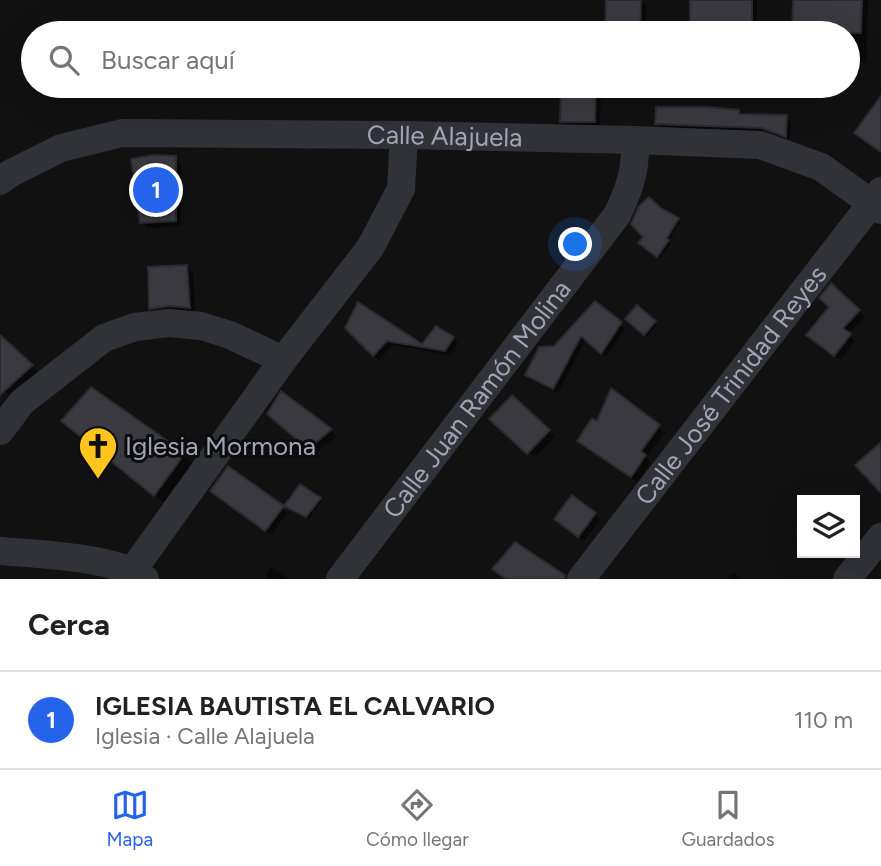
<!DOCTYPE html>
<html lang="es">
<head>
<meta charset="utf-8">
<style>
	:root { --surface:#fff; --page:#f6f6f6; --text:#222; --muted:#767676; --line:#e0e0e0; --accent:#2563eb }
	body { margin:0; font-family:Figtree,sans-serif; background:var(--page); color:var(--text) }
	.controls { position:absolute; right:21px; bottom:21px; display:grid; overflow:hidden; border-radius:0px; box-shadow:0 7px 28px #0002 }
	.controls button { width:63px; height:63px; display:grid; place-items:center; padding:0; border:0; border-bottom:2px solid var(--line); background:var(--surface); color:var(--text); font:35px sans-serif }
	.you { position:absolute; left:576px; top:245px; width:24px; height:24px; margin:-18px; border:5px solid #fff; border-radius:50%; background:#1a73e8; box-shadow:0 0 0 10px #1a73e833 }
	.badge { display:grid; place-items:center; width:46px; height:46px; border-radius:50%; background:var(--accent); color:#fff; font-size:23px; font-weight:700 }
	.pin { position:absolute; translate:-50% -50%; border:4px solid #fff; box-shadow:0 2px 7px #0006 }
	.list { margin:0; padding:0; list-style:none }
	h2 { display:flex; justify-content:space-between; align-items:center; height:91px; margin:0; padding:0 28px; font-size:30px }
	h2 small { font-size:23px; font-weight:400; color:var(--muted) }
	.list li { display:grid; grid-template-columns:46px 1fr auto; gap:21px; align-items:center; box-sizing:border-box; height:98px; padding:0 28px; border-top:2px solid var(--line) }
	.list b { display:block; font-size:26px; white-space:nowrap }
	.list p { margin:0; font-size:23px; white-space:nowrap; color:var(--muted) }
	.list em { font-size:23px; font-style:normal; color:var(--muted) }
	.icon { flex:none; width:38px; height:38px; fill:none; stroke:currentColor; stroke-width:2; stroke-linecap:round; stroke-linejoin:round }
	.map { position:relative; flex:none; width:881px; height:579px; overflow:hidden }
	.search { position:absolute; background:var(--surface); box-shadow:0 7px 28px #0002; left:21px; right:21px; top:21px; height:77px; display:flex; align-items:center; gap:18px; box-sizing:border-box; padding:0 24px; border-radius:38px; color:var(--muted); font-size:26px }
	.sheet { height:189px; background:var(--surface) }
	nav { display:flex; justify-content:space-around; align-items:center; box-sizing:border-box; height:98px; border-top:2px solid var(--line); background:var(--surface); font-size:19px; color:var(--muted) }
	nav a { display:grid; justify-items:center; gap:4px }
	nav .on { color:var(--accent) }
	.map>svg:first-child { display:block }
	.shadow { fill:#0007 }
	.building { fill:#3a393f; stroke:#2b2a2f; stroke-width:2 }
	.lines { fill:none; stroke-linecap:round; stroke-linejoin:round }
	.street { stroke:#313238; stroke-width:28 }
	.labels { text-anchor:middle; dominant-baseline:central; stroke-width:6; stroke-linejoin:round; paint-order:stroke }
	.street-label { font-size:26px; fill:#a0a5b5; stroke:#0c0c0d }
	.poi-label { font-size:26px; fill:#a0a5b5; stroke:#0c0c0d; text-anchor:start }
</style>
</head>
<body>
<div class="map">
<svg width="881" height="579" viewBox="0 0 881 579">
	<rect width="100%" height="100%" fill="#111112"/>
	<path class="shadow" d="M 608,0 L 640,0 L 646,5 L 645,33 L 607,33 Z
		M 692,0 L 757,0 L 757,33 L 692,33 Z
		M 795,0 L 868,0 L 866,62 L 848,61 L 848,33 L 794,33 Z
		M 563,86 L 601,86 L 600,128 L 568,127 L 562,121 Z
		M 739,112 L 743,116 L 786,117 L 790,121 L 790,139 L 766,132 L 661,127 L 657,123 Z
		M 175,157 L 181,163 L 181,226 L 148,228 L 142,222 Z
		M 660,210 L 680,222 L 668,242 L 670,244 L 660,258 L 643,246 Z
		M 187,267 L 193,273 L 195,313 L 157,314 L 151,308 Z
		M 831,285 L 865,317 L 848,334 L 855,341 L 840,360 L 814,341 L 831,307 Z
		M 595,303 L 625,329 L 606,357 L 586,339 L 558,393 L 532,380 L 527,375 Z
		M 637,308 L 657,325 L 647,336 L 627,319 Z
		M 347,328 L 422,347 L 453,338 L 458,343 L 450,355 L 393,345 L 379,360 Z
		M 7,344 L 38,372 L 10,397 L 0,387 L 0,351 Z
		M 91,390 L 184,455 L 193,463 L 164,503 L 72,429 Z
		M 612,390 L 665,433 L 646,457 L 651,462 L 637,482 L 579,440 L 598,424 Z
		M 281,394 L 331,430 L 336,436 L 315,454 L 275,420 Z
		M 513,398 L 555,437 L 534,458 L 492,419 Z
		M 300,487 L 322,501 L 309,519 L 285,507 Z
		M 217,496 L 282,508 L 287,513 L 271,535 Z
		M 595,514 L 600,520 L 584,541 L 562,525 Z
		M 270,567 L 289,579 L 266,579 Z
		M 734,572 L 741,579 L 728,579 Z"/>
	<path class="building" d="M 606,0 L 641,0 L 640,33 L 605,33 Z
		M 690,0 L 752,0 L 752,33 L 690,33 Z
		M 793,0 L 862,0 L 861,33 L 792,33 Z
		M 561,86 L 596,86 L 595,122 L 560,122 Z
		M 881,96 L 881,152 L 854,133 Z
		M 656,107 L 708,107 L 739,110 L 739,114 L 787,115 L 786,137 L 761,128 L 655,124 Z
		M 153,155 L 176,156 L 176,221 L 140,223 L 131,159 Z
		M 649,197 L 661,208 L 679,218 L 667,238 L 669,240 L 657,257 L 638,243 L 643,237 L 631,224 L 639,206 Z
		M 187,265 L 190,308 L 170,306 L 149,309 L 148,267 Z
		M 831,283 L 860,310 L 843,328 L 851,334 L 834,356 L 806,335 L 829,307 L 819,298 Z
		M 595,301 L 622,322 L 601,354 L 581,336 L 553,389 L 525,375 L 539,347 L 554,346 Z
		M 358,302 L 422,344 L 436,326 L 454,337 L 445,351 L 387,341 L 373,356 L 345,328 Z
		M 637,305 L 656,321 L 644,335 L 625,319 Z
		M 0,335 L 33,365 L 0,395 Z
		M 91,387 L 185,453 L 154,496 L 61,421 Z
		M 611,388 L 660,425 L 641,451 L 646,455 L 631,477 L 577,441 L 592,418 L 597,421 Z
		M 281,391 L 332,429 L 308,449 L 267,414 Z
		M 512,395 L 550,430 L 527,454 L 489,419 Z
		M 881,442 L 881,493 L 855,465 Z
		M 228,466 L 284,506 L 265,531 L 210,491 Z
		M 300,484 L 321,498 L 306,517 L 284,506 Z
		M 572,495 L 596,513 L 578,537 L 554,519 Z
		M 515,542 L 565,575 L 565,579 L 506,579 L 492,569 Z"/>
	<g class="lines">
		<g class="street">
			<path id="s1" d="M 0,181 L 11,173 L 61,148 L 122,133 L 404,135 L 635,140 L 760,145 L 821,167 L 881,210"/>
			<path d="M 0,431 L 22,402 L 104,338 L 135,327 L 169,323 L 201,326 L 230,335 L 283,360"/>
			<path d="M 0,551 C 39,554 115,557 145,579"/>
			<path d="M 133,570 L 283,360 L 370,248 L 401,189 L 404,135"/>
			<path id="s2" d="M 340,579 L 617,215 C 630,188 636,170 635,140"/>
			<path id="s3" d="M 581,579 L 881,191"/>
			<path d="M 847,579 L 881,537"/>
		</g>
	</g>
	<defs>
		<g id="church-pin" transform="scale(2.0125)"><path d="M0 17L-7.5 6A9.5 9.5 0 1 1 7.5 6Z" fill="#ffc51c" stroke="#0c0c0d"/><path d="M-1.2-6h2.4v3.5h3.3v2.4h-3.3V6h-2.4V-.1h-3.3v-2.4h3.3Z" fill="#111"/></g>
	</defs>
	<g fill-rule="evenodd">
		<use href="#church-pin" x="98" y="446"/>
	</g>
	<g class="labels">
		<g class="street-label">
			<text stroke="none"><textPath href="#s1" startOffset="455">Calle Alajuela</textPath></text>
			<text stroke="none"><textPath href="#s3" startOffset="245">Calle José Trinidad Reyes</textPath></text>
			<text stroke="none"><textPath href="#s2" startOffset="226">Calle Juan Ramón Molina</textPath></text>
		</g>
		<g class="poi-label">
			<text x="125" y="446">Iglesia Mormona</text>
		</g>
	</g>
</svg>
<div class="controls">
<button><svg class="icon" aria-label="layers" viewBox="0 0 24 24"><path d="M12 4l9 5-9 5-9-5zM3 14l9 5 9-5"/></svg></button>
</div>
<div class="you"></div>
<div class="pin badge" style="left:156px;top:190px">1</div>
<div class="search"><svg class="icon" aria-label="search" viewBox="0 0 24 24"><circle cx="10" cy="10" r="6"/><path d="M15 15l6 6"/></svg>Buscar aquí</div>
</div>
<section class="sheet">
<h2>Cerca<small></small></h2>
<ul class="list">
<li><span class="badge">1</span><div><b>IGLESIA BAUTISTA EL CALVARIO</b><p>Iglesia · Calle Alajuela</p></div><em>110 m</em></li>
</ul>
</section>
<nav>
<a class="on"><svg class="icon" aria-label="map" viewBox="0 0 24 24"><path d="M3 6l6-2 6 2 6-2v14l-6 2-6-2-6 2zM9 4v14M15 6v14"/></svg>Mapa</a>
<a><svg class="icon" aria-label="directions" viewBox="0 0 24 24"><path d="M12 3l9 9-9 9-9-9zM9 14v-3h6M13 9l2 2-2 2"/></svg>Cómo llegar</a>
<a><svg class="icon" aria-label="saved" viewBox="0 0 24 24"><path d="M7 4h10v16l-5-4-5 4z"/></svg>Guardados</a>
</nav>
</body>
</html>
